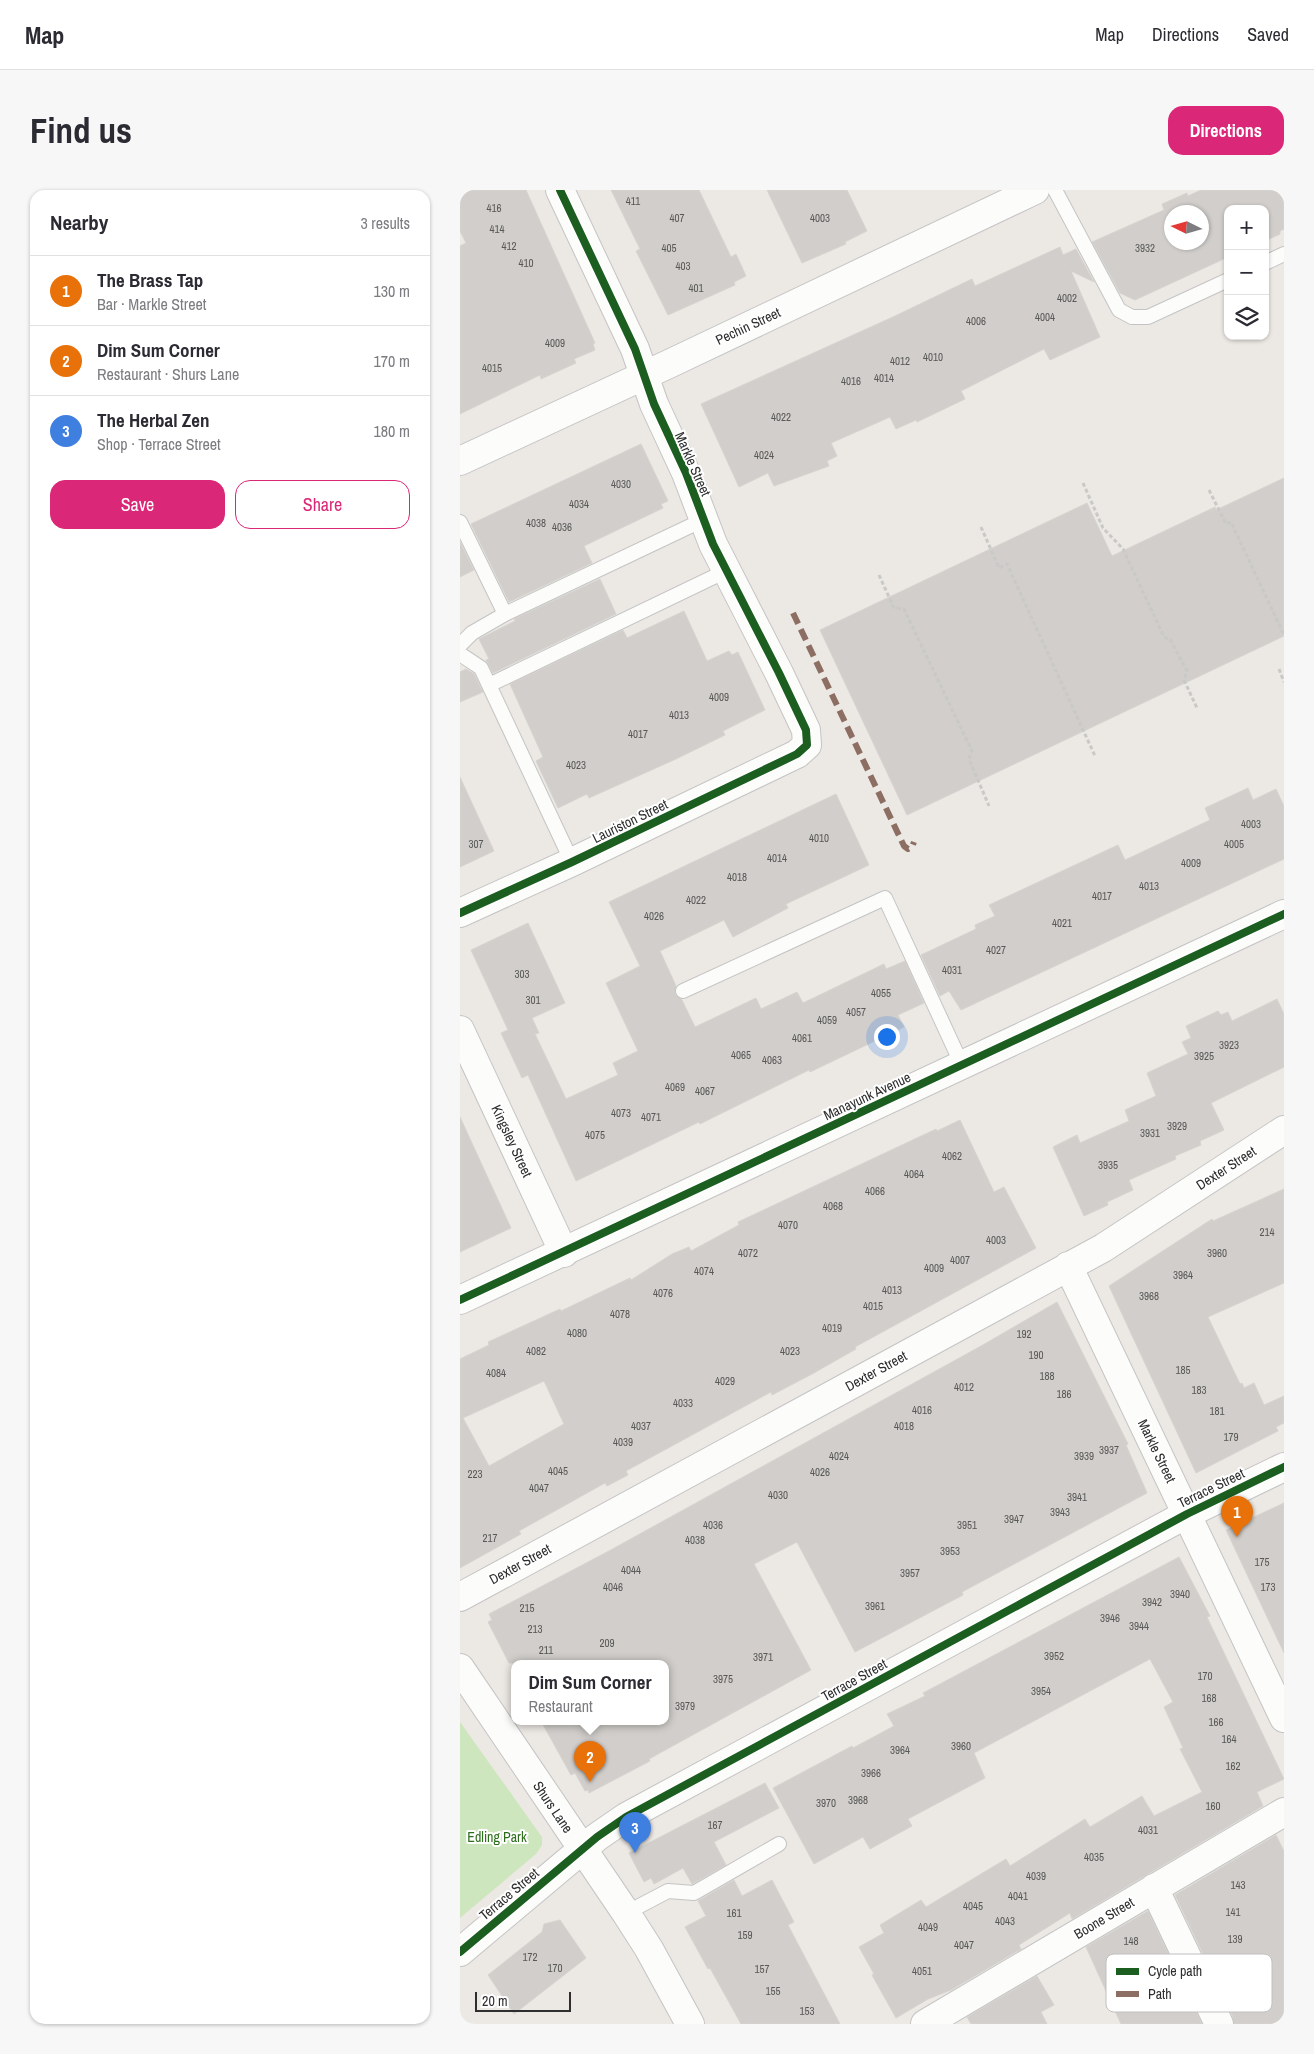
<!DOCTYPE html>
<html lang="en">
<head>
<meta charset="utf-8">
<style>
	:root { --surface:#fff; --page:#f7f7f7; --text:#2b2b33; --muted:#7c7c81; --line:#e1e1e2; --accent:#db2777 }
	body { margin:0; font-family:"Archivo Narrow",sans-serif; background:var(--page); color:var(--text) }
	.controls { position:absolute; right:15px; top:15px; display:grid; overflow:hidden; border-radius:10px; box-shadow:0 1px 4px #0004 }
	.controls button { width:45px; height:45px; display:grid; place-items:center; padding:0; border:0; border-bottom:1px solid var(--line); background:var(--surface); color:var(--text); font:25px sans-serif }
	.compass { position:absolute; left:704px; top:15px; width:45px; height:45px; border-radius:50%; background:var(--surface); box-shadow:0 1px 4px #0004; rotate:275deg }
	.scale { position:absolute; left:15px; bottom:12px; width:96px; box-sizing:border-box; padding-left:5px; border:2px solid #2e2e2e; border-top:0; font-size:14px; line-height:18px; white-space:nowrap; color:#2e2e2e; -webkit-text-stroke:4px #fff; paint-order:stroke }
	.you { position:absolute; left:426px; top:846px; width:18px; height:18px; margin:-12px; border:4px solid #fff; border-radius:50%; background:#1a73e8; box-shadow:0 0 0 8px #1a73e833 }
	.badge { display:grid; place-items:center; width:32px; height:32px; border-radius:50%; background:var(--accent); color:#fff; font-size:16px; font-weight:700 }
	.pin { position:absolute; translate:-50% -41px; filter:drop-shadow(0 1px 2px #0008) }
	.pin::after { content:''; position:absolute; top:26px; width:18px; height:15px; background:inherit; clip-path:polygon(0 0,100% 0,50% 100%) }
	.popup { position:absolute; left:51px; top:1470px; width:158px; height:65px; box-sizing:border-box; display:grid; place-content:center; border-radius:10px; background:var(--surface); filter:drop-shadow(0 1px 4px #0005); font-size:16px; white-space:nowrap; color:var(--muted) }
	.popup b { font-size:19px; color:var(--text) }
	.popup::after { content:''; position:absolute; left:50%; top:100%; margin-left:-10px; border:10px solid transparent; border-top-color:var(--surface) }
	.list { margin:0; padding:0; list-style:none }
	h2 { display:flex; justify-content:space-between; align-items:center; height:65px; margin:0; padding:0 20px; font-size:21px }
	h2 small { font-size:16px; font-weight:400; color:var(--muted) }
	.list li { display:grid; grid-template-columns:32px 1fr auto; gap:15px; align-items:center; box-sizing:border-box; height:70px; padding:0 20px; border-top:1px solid var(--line) }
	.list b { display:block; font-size:19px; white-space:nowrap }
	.list p { margin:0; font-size:16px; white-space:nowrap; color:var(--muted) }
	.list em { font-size:16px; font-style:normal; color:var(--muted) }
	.actions { display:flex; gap:10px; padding:15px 20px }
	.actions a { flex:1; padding:11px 0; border:1px solid var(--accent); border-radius:15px; text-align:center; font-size:18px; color:var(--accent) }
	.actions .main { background:var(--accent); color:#fff }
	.icon { flex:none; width:28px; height:28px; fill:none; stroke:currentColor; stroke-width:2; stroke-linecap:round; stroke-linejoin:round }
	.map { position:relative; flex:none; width:824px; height:1834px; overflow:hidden; border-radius:15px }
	header { display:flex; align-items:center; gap:30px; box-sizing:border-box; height:70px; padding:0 25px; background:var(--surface); border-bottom:1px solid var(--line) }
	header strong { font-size:24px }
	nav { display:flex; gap:28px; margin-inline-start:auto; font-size:18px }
	.intro { display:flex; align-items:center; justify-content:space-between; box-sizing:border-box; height:120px; padding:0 30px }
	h1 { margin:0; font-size:35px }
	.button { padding:12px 22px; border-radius:15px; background:var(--accent); color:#fff; font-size:18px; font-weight:700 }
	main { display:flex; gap:30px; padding:0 30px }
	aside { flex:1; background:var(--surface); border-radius:15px; box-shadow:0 1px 4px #0004 }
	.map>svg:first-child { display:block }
	.green { fill:#cee6be }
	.building { fill:#d1cecb; stroke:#d7d4d0; fill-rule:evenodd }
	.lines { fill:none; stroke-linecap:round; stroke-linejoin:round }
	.lane-casing { stroke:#c5c4c5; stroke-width:16 }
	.street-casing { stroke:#c5c4c5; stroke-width:30 }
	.secondary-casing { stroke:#c5c4c5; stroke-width:30 }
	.path { stroke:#c9c9c8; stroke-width:3; stroke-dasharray:4 2.5; stroke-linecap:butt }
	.lane { stroke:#fcfcfb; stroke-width:14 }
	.street { stroke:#fcfcfb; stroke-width:28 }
	.secondary { stroke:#fcfcfb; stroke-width:28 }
	.quiet { stroke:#8d6e63; stroke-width:6; stroke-dasharray:12 6; stroke-linecap:butt }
	.cycleway-casing { stroke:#fff; stroke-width:11 }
	.cycleway { stroke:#1b5e20; stroke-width:8 }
	.labels { text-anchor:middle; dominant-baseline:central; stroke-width:4; stroke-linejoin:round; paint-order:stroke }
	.number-label { font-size:11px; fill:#585857 }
	.street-label { font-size:14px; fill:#2e2e2e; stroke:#fff }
	.park-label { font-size:14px; fill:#2c6e1b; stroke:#fff }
	.key { fill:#fff; stroke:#c0c0c0; stroke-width:1 }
	.key-label { font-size:14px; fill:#2e2e2e }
</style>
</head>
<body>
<header>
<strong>Map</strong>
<nav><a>Map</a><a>Directions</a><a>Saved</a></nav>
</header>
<div class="intro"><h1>Find us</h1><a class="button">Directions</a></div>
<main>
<aside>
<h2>Nearby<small>3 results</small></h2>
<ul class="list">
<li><span class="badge" style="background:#e8710a">1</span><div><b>The Brass Tap</b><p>Bar · Markle Street</p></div><em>130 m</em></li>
<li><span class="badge" style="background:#e8710a">2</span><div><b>Dim Sum Corner</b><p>Restaurant · Shurs Lane</p></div><em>170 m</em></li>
<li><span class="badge" style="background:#3f7fe0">3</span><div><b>The Herbal Zen</b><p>Shop · Terrace Street</p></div><em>180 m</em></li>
</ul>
<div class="actions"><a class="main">Save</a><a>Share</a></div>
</aside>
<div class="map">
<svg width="824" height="1834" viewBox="0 0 824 1834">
	<rect width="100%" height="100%" fill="#ece8e4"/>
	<path class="green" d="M 0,1532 L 82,1647 L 82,1655 L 76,1664 L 0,1728 Z"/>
	<path class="building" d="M 0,0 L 66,0 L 135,153 L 133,154 L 135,160 L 114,169 L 116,173 L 81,189 L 80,185 L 0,224 L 0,56 L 6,53 L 0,41 Z
		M 151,0 L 239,0 L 271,67 L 276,64 L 286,86 L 274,92 L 275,95 L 208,125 L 176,61 L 180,59 Z
		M 307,0 L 387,0 L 407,41 L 385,52 L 386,54 L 342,73 Z
		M 741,0 L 824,0 L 824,39 L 820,41 L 820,44 L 805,51 L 805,19 L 768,19 L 768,67 L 675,110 L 660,103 L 632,52 L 704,20 L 702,14 L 727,3 L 728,6 ZM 712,22 L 742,22 L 742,52 L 712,52 Z
		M 600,57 L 603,65 L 616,59 L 634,92 L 611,81 L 640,147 L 590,170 L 584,159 L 501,201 L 505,209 L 457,232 L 456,230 L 436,239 L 430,227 L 371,253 L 377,266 L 367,271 L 369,276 L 314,296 L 308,283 L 279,297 L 241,214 L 435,126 L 512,89 L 515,96 Z
		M 181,254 L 208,311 L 201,314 L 203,318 L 124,356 L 132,373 L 49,412 L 11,334 Z
		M 824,288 L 824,446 L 447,625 L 360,440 L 627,313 L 652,366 L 755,317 L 756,320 Z
		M 0,352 L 14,380 L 0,387 Z
		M 140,389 L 156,424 L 33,483 L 26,470 L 29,469 L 19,449 L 55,431 L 54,429 Z
		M 224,421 L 247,471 L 269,461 L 272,465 L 278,462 L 305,520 L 263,541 L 265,545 L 216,569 L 129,608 L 127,604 L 98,618 L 76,571 L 83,567 L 50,494 L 163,440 L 167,448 Z
		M 6,479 L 14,484 L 23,502 L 0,512 L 0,482 Z
		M 0,587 L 34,661 L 0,677 Z
		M 788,598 L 793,610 L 816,599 L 824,616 L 824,669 L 501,820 L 489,801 L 480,806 L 461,765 L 516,739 L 515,735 L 535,726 L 529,715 L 658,655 L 665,670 L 750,630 L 745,618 Z
		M 376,604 L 409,675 L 326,714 L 328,718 L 273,747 L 264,730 L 200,761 L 216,796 L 215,804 L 222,810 L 235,837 L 296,808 L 301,819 L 337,802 L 343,813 L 424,774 L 426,779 L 445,771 L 464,813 L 438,825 L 444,837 L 350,882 L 349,880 L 240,934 L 239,932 L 116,991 L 68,885 L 62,888 L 41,843 L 48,840 L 11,760 L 68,733 L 105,813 L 72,828 L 79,843 L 75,844 L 106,909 L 158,885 L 153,873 L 178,861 L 146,793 L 180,776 L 149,712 Z
		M 817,809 L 824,824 L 824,877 L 751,913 L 764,940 L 740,951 L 741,955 L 715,966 L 716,969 L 669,990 L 673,1000 L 647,1012 L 648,1015 L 624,1026 L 593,957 L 617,945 L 620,953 L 669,931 L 665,920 L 696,906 L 687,883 L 728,864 L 722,852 L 731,848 L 726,836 L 758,821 L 761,825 L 768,822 L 772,831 Z
		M 0,927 L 51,1038 L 0,1062 Z
		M 500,930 L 534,1002 L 544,997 L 576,1058 L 395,1157 L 396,1159 L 352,1184 L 312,1205 L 311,1202 L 166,1281 L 168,1285 L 147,1296 L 145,1293 L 59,1341 L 61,1344 L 0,1378 L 0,1169 L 29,1155 L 28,1152 L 100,1119 L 101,1121 L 170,1088 L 171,1090 L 212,1064 L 229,1057 L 231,1061 L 279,1035 L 278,1032 L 476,939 L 477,941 ZM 84,1191 L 104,1234 L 29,1276 L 3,1228 Z
		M 824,999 L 824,1093 L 748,1127 L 780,1194 L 782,1193 L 784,1198 L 794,1193 L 804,1215 L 824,1206 L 824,1233 L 816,1237 L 818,1241 L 736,1283 L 649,1096 L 752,1029 L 753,1031 Z
		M 597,1112 L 668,1254 L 666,1255 L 687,1303 L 502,1402 L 503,1405 L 395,1462 L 337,1352 L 294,1374 L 351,1480 L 189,1569 L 190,1571 L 129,1603 L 128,1600 L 125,1601 L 115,1583 L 111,1585 L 81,1531 L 205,1531 L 205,1473 L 49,1473 L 28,1432 L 32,1430 L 29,1424 L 147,1362 L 521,1156 Z
		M 824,1313 L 824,1463 L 766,1340 Z
		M 719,1367 L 750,1426 L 747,1427 L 824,1589 L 797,1602 L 803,1616 L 612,1729 L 610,1723 L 559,1755 L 561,1759 L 491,1800 L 468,1809 L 436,1828 L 412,1785 L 414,1784 L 399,1757 L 424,1743 L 420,1735 L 461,1710 L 466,1717 L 546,1669 L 550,1676 L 625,1629 L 630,1637 L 682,1606 L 694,1626 L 742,1602 L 720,1559 L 723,1558 L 704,1517 L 713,1512 L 690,1469 L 514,1563 L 525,1588 L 448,1629 L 452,1636 L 410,1659 L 403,1647 L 354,1674 L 313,1598 L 392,1556 L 393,1558 L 434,1536 L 427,1524 L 465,1506 L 463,1503 Z
		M 305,1593 L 319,1618 L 254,1652 L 266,1675 L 232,1694 L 223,1678 L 194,1694 L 191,1688 L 184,1692 L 169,1663 Z
		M 816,1645 L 824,1661 L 824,1834 L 774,1834 L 773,1827 L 715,1705 Z
		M 274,1690 L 282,1706 L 312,1690 L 334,1732 L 328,1735 L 380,1834 L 281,1834 L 250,1778 L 248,1779 L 225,1737 L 246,1726 L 238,1711 Z
		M 688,1721 L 742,1834 L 661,1834 L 626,1757 Z
		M 100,1730 L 126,1768 L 54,1824 L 28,1785 L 82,1742 L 84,1734 Z
		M 577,1786 L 594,1815 L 581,1822 L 587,1834 L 511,1834 L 507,1827 Z"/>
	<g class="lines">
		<g class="lane-casing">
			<path id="lane" d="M 595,0 L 659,120 L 672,127 L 688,127 L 768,90
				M 805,73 L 824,64
				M 0,332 L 45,424 L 243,330
				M 0,455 L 12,443 L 45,424
				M 0,464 L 21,478 L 112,672
				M 29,495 L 266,381
				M 223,801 L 425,708 L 502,875
				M 166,1723 L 208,1701 L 234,1703 L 319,1654"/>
		</g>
		<g class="street-casing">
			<path id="street" d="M 0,271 L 211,173 L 575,0
				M 0,723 L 112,672 L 337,564 L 347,555 L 346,540 L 319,483 L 253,354 L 226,283 L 194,214 L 175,159 L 100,0
				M 0,840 L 104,1063
				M 608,1076 L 824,1528
				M 0,1407 L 643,1058 L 824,940
				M 694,1698 L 759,1834
				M 0,1762 L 137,1647 L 166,1627 L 727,1324 L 824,1277
				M 465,1834 L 824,1622"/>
		</g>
		<g class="secondary-casing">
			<path id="secondary" d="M 0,1110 L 824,724
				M 0,1478 L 166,1723 L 189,1759 L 230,1834"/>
		</g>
		<path class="path" d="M 623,293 L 643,338 L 663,359 L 704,447 L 710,449 L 727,481 L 724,490 L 737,518
			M 749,300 L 766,334 L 771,332 L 824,445
			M 521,337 L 539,378 L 547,374 L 635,566
			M 419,385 L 434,418 L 444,419 L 512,561 L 509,569 L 529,616
			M 819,479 L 824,492"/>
		<use href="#lane" class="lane"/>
		<use href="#street" class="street"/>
		<use href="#secondary" class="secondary"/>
		<path class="quiet" d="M 333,423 L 444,656 L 448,659 L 452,657 L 454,652"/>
		<g class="cycleway-casing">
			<path id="cycleway" d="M 0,723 L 112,672 L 337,564 L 347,555 L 346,540 L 319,483 L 253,354 L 226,283 L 194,214 L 175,159 L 100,0
				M 0,1110 L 824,724
				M 0,1762 L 137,1647 L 166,1627 L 727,1324 L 824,1277"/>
		</g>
		<use href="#cycleway" class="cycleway"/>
	</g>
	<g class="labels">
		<g class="number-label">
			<text x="173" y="11">411</text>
			<text x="34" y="18">416</text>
			<text x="217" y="28">407</text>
			<text x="360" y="28">4003</text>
			<text x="37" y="39">414</text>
			<text x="49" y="56">412</text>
			<text x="209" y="58">405</text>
			<text x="685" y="58">3932</text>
			<text x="66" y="73">410</text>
			<text x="223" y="76">403</text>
			<text x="236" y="98">401</text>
			<text x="607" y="108">4002</text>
			<text x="585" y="127">4004</text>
			<text x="516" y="131">4006</text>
			<text x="95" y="153">4009</text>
			<text x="473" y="167">4010</text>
			<text x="440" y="171">4012</text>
			<text x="32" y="178">4015</text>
			<text x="424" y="188">4014</text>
			<text x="391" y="191">4016</text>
			<text x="321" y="227">4022</text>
			<text x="304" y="265">4024</text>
			<text x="161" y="294">4030</text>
			<text x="119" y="314">4034</text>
			<text x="76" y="333">4038</text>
			<text x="102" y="337">4036</text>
			<text x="259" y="507">4009</text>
			<text x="219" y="525">4013</text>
			<text x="178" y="544">4017</text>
			<text x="116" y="575">4023</text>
			<text x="791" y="634">4003</text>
			<text x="359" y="648">4010</text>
			<text x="16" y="654">307</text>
			<text x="774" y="654">4005</text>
			<text x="317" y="668">4014</text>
			<text x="731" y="673">4009</text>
			<text x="277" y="687">4018</text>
			<text x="689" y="696">4013</text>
			<text x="642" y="706">4017</text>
			<text x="236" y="710">4022</text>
			<text x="194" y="726">4026</text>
			<text x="602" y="733">4021</text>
			<text x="536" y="760">4027</text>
			<text x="492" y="780">4031</text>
			<text x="62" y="784">303</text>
			<text x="421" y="803">4055</text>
			<text x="73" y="810">301</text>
			<text x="396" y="822">4057</text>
			<text x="367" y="830">4059</text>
			<text x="342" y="848">4061</text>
			<text x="769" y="855">3923</text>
			<text x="281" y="865">4065</text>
			<text x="744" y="866">3925</text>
			<text x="312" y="870">4063</text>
			<text x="215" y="897">4069</text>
			<text x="245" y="901">4067</text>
			<text x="161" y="923">4073</text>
			<text x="191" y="927">4071</text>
			<text x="717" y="936">3929</text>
			<text x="690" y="943">3931</text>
			<text x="135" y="945">4075</text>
			<text x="492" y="966">4062</text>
			<text x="648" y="975">3935</text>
			<text x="454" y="984">4064</text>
			<text x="415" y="1001">4066</text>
			<text x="373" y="1016">4068</text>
			<text x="328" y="1035">4070</text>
			<text x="807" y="1042">214</text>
			<text x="536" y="1050">4003</text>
			<text x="288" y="1063">4072</text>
			<text x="757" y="1063">3960</text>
			<text x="500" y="1070">4007</text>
			<text x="474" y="1078">4009</text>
			<text x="244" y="1081">4074</text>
			<text x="723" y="1085">3964</text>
			<text x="432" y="1100">4013</text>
			<text x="203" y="1103">4076</text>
			<text x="689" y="1106">3968</text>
			<text x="413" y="1116">4015</text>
			<text x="160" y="1124">4078</text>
			<text x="372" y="1138">4019</text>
			<text x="117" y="1143">4080</text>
			<text x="564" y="1144">192</text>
			<text x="76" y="1161">4082</text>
			<text x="330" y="1161">4023</text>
			<text x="576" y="1165">190</text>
			<text x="723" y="1180">185</text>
			<text x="36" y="1183">4084</text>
			<text x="587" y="1186">188</text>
			<text x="265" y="1191">4029</text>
			<text x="504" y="1197">4012</text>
			<text x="739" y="1200">183</text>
			<text x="604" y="1204">186</text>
			<text x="223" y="1213">4033</text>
			<text x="462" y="1220">4016</text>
			<text x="757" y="1221">181</text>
			<text x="181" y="1236">4037</text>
			<text x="444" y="1236">4018</text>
			<text x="771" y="1247">179</text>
			<text x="163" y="1252">4039</text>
			<text x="649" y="1260">3937</text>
			<text x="379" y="1266">4024</text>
			<text x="624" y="1266">3939</text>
			<text x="98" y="1281">4045</text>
			<text x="360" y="1282">4026</text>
			<text x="15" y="1284">223</text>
			<text x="79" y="1298">4047</text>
			<text x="318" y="1305">4030</text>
			<text x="617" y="1307">3941</text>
			<text x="600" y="1322">3943</text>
			<text x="554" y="1329">3947</text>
			<text x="253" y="1335">4036</text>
			<text x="507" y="1335">3951</text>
			<text x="30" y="1348">217</text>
			<text x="235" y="1350">4038</text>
			<text x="490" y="1361">3953</text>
			<text x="802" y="1372">175</text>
			<text x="171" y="1380">4044</text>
			<text x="450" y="1383">3957</text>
			<text x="153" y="1397">4046</text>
			<text x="808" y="1397">173</text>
			<text x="720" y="1404">3940</text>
			<text x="692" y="1412">3942</text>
			<text x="415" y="1416">3961</text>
			<text x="67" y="1418">215</text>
			<text x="650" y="1428">3946</text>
			<text x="679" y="1436">3944</text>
			<text x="75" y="1439">213</text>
			<text x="147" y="1453">209</text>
			<text x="86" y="1460">211</text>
			<text x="594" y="1466">3952</text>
			<text x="303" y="1467">3971</text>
			<text x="745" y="1486">170</text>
			<text x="263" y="1489">3975</text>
			<text x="581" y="1501">3954</text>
			<text x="749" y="1508">168</text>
			<text x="225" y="1516">3979</text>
			<text x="756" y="1532">166</text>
			<text x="769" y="1549">164</text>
			<text x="501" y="1556">3960</text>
			<text x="440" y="1560">3964</text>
			<text x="773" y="1576">162</text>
			<text x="411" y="1583">3966</text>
			<text x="398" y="1610">3968</text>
			<text x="366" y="1613">3970</text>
			<text x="753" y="1616">160</text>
			<text x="255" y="1635">167</text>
			<text x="688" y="1640">4031</text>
			<text x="634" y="1667">4035</text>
			<text x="576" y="1686">4039</text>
			<text x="778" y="1695">143</text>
			<text x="558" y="1706">4041</text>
			<text x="513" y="1716">4045</text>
			<text x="773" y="1722">141</text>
			<text x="274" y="1723">161</text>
			<text x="545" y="1731">4043</text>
			<text x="468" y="1737">4049</text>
			<text x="285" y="1745">159</text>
			<text x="775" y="1749">139</text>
			<text x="671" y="1751">148</text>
			<text x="504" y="1755">4047</text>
			<text x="70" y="1767">172</text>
			<text x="95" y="1778">170</text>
			<text x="302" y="1779">157</text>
			<text x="462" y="1781">4051</text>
			<text x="313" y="1801">155</text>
			<text x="347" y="1821">153</text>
		</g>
		<g class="street-label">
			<text transform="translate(288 136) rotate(-25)">Pechin Street</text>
			<text transform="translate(233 274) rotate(66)">Markle Street</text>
			<text transform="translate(170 631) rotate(-26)">Lauriston Street</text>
			<text transform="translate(407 906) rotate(-25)">Manayunk Avenue</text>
			<text transform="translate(52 951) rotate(65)">Kingsley Street</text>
			<text transform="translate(766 978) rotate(-33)">Dexter Street</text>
			<text transform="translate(416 1181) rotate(-29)">Dexter Street</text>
			<text transform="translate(697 1261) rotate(64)">Markle Street</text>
			<text transform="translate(751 1298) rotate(-26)">Terrace Street</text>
			<text transform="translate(60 1374) rotate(-29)">Dexter Street</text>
			<text transform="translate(394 1490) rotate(-29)">Terrace Street</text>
			<text transform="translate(93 1617) rotate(56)">Shurs Lane</text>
			<text transform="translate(49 1704) rotate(-40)">Terrace Street</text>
			<text transform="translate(644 1728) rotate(-31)">Boone Street</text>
		</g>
		<g class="park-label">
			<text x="37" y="1647">Edling Park</text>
		</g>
	</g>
	<rect x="646" y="1764" width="166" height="58" rx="8" class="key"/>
	<rect x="656" y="1778" width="23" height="7" fill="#1b5e20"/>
	<rect x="656" y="1801" width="23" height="6" fill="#8d6e63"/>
	<g class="key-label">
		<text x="688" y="1786">Cycle path</text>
		<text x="688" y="1809">Path</text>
	</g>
</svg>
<div class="controls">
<button>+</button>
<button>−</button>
<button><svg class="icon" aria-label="layers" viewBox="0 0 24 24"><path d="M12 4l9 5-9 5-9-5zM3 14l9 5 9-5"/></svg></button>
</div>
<svg class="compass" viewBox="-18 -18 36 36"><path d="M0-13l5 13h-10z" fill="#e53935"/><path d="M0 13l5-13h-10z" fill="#7c7c81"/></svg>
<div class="scale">20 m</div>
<div class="you"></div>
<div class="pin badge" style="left:777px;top:1347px;background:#e8710a">1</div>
<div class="pin badge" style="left:130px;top:1592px;background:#e8710a">2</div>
<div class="popup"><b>Dim Sum Corner</b>Restaurant</div>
<div class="pin badge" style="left:175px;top:1663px;background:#3f7fe0">3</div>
</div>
</main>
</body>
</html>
